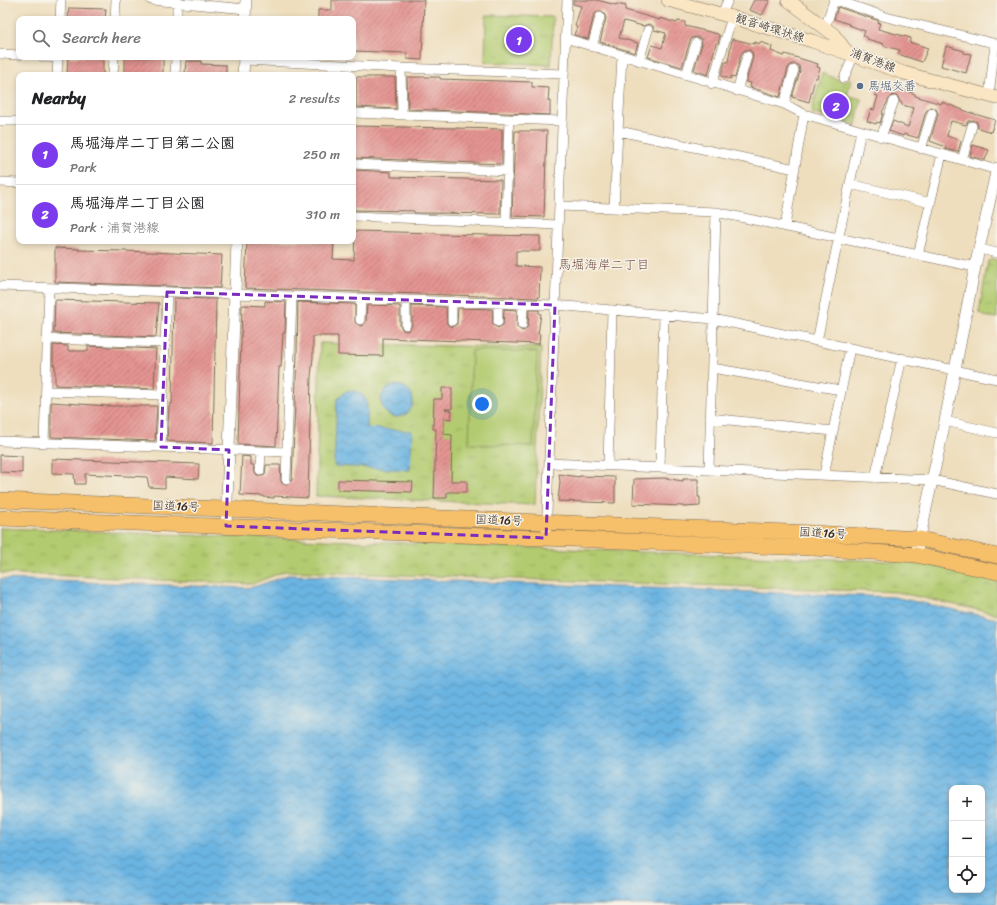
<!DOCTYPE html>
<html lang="en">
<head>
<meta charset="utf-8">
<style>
	:root { --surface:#fff; --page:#f6f6f6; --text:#202124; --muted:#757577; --line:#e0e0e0; --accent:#7c3aed }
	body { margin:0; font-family:Sriracha,"Klee One",sans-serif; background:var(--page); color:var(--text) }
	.controls { position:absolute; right:12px; bottom:12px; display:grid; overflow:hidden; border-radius:8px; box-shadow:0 2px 6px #0003 }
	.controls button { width:36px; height:36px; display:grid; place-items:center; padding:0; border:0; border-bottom:1px solid var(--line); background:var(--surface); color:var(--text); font:20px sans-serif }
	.you { position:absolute; left:482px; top:404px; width:14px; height:14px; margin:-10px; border:3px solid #fff; border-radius:50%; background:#1a73e8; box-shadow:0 0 0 6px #1a73e833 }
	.badge { display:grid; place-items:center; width:26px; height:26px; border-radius:50%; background:var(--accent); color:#fff; font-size:13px; font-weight:700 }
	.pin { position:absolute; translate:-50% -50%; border:2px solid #fff; box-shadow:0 1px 4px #0006 }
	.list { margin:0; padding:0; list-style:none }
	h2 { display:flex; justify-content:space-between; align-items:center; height:52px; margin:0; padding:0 16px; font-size:17px }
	h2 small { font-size:13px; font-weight:400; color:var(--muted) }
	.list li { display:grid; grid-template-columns:26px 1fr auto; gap:12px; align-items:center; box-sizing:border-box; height:60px; padding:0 16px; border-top:1px solid var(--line) }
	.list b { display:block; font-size:15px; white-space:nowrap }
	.list p { margin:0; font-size:13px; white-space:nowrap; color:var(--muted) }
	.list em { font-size:13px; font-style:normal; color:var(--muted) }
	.icon { flex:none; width:22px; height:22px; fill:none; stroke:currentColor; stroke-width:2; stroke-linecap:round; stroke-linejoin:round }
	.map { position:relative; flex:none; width:997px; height:905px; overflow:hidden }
	.search { position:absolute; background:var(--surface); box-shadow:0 2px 6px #0003; left:16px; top:16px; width:340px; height:44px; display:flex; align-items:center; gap:10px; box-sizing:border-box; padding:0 14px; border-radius:8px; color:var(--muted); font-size:15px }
	.panel { position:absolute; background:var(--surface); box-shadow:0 2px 6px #0003; left:16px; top:72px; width:340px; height:172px; border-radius:8px }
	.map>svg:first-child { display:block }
	.grass { fill:url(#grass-tufts); stroke:#767a47 }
	.garden { fill:#b2cb70; stroke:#767a47 }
	.water { fill:url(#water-waves); stroke:#526f80; fill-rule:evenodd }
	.building { fill:url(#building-hatch) }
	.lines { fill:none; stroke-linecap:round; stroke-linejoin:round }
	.minor-casing { stroke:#7a6956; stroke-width:10 }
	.tertiary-casing { stroke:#7a6956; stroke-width:12 }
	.secondary-casing { stroke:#7a6956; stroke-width:14 }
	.trunk-casing { stroke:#7a6956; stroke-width:16 }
	.minor { stroke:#fff; stroke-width:9 }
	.tertiary { stroke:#fff; stroke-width:11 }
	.secondary { stroke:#fbe6c4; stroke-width:13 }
	.trunk { stroke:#f6c06b; stroke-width:15 }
	.marked { fill:none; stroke:#7b2cbf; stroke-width:3; stroke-dasharray:8 5; stroke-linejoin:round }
	.service-dot { fill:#5c6f8a; stroke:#f7f3e8; stroke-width:1.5 }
	.labels { text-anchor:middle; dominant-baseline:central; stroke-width:3; stroke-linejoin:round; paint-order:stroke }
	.street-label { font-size:12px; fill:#3b2a1e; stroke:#f7f3e8 }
	.service-label { font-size:12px; fill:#4e5e75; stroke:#f7f3e8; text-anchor:start }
	.neighbourhood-label { font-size:13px; fill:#764f47; stroke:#f7f3e8 }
</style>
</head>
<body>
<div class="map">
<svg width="997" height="905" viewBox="0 0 997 905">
	<defs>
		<pattern id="grass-tufts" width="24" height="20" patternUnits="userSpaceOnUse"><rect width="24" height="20" fill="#b2cb70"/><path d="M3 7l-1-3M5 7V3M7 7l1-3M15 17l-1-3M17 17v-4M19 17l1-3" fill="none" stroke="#9aae61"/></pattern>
		<pattern id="water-waves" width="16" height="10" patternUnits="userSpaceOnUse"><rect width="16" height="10" fill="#6ab4e2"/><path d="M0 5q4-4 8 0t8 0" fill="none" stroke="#5893b7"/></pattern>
		<pattern id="building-hatch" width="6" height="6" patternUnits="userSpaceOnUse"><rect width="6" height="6" fill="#e49492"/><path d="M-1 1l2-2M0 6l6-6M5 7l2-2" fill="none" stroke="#ba7977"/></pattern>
	</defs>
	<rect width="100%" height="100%" fill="#f7f3e8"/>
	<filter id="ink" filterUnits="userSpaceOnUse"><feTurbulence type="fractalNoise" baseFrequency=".025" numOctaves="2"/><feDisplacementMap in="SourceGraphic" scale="8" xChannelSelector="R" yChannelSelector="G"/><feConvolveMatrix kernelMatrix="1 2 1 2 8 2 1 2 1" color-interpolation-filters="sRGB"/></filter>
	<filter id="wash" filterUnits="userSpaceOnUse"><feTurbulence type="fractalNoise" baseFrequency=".012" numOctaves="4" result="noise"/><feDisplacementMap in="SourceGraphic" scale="16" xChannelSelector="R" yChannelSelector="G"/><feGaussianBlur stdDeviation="0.9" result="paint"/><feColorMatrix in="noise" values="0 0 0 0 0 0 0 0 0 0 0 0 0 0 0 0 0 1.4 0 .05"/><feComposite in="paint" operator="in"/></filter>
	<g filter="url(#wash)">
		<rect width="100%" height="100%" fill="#eedebd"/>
		<path class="grass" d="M 486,15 L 553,17 L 551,65 L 485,62 Z
			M 822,73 L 845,82 L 848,79 L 852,80 L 847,95 L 861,99 L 856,125 L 811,113 Z
			M 992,259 L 997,260 L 997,318 L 983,316 L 979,312 L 988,261 Z
			M 320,343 L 541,348 L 535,505 L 316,496 Z
			M 0,528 L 915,562 L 997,580 L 997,614 L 896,592 L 285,571 L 252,584 L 0,573 Z"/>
		<path class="garden" d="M 472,350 L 537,352 L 533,446 L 469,444 Z"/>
		<path class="water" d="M381 401a16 16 0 1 1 32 0a16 16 0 1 1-32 0Z
			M 347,391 C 372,389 367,411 367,428 L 412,431 L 410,470 L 334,466 L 337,400 L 341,395 Z
			M 288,575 L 894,597 L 997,619 L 997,905 L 0,905 L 0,579 L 248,588 L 257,586 ZM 952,788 L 982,788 L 982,890 L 952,890 Z"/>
		<g id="blocks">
			<path class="building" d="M 332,0 L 424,0 L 422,60 L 407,59 L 407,53 L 353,51 L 353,19 L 318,19 L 318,10 L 332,10 Z
				M 573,0 L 597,0 L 612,4 L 616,5 L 617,4 L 626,6 L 625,10 L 660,20 L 660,18 L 677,23 L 678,21 L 685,22 L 685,26 L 718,34 L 718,35 L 720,36 L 718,43 L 716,43 L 708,75 L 694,70 L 702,44 L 701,39 L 697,37 L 692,38 L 690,41 L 682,67 L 648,57 L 652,45 L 662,48 L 666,33 L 654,30 L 653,26 L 649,24 L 643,26 L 624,21 L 619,38 L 638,43 L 635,53 L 600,42 L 606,18 L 604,13 L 602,11 L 598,11 L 594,15 L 588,39 L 574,35 L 577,27 L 575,26 L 581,6 L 573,4 Z
				M 754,0 L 770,0 L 762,15 L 749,10 Z
				M 838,7 L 879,21 L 878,23 L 880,23 L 878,29 L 911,38 L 909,42 L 928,48 L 922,62 L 898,54 L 900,50 L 884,46 L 884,44 L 867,39 L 867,37 L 863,36 L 865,31 L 849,25 L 849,24 L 834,19 Z
				M 69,8 L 106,9 L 105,19 L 68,19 Z
				M 732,39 L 733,39 L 754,44 L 755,42 L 760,44 L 760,42 L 772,46 L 771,51 L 784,56 L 785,54 L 818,64 L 817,67 L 820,68 L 817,78 L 815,78 L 809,102 L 792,97 L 800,71 L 799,66 L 796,64 L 792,64 L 788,68 L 780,97 L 750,87 L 751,83 L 746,82 L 753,57 L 752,52 L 749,50 L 745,50 L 741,54 L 735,78 L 731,76 L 730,79 L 721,76 L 725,62 L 728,62 Z
				M 946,46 L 964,51 L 964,53 L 971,54 L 966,73 L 941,66 Z
				M 68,57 L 103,57 L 103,75 L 67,75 Z
				M 125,57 L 163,57 L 163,75 L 125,75 Z
				M 186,61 L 201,61 L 201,64 L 226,65 L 226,75 L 185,73 Z
				M 356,77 L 395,77 L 396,109 L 356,107 Z
				M 407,77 L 440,77 L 440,79 L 532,82 L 532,87 L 549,88 L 548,101 L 550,101 L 550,115 L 408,109 Z
				M 878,85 L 898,90 L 899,88 L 915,94 L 915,96 L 941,104 L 942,102 L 971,113 L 995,120 L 991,132 L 978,128 L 977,122 L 973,120 L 968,121 L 966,125 L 951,121 L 947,136 L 961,141 L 958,152 L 945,149 L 946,147 L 930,141 L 938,114 L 936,109 L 931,107 L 926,111 L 918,138 L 904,134 L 903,136 L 889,131 L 893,121 L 908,127 L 914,108 L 902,105 L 902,103 L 900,102 L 898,97 L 893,95 L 889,99 L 882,112 L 883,113 L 880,123 L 877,122 L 876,124 L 867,121 L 871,109 L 874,110 L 878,96 L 875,95 Z
				M 353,126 L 502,129 L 502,164 L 353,158 Z
				M 515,131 L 547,131 L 544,217 L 512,216 Z
				M 973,145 L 989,150 L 985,160 L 970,156 Z
				M 354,170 L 391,172 L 391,177 L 501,180 L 500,214 L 431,213 L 414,213 L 414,211 L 354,210 Z
				M 355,231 L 436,233 L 436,234 L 540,236 L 540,251 L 516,251 L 516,266 L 540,267 L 539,298 L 245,288 L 247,241 L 334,241 L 333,259 L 354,260 Z
				M 55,248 L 79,249 L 78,250 L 125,251 L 222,255 L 220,288 L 55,282 Z
				M 174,298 L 216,299 L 213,443 L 167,441 L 169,407 L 170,407 L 170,404 L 172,404 Z
				M 55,300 L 159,303 L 156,337 L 54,333 Z
				M 265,301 L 286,302 L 285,333 L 283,333 L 281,367 L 279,367 L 276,446 L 238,444 L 242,305 L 265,306 Z
				M 298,302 L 355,304 L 355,322 L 360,326 L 363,325 L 366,321 L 367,305 L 400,306 L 400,325 L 403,330 L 406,331 L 409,330 L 412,325 L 412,306 L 446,307 L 447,324 L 452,327 L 457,324 L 458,308 L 492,309 L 493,325 L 498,328 L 503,325 L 504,309 L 517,310 L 517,327 L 522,331 L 525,330 L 528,326 L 529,310 L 539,310 L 539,313 L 541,314 L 538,334 L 540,334 L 539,344 L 383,338 L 383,356 L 338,355 L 338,336 L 314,336 L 313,337 L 313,357 L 311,377 L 308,498 L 274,496 L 274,498 L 264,497 L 264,496 L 240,495 L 242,456 L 251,457 L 251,465 L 254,465 L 255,473 L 257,476 L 262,476 L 265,475 L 266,465 L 280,465 L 281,482 L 283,484 L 288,484 L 292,480 L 297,354 Z
				M 53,345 L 68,346 L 68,351 L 88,351 L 88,346 L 156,349 L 154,389 L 55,385 L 55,365 L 53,365 Z
				M 442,388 L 452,388 L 452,409 L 445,409 L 452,411 L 451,419 L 444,418 L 444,434 L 452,435 L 451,481 L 467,481 L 467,492 L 447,492 L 447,498 L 434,498 L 436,429 L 433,429 L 434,399 L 442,399 Z
				M 51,402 L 108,406 L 157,406 L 155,441 L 51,437 Z
				M 0,455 L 22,456 L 22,473 L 0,472 Z
				M 52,459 L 199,464 L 198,479 L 165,477 L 165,488 L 149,487 L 147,477 L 85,474 L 85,484 L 75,484 L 74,474 L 52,473 Z
				M 559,474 L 579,477 L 579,476 L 615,477 L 615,503 L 558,501 L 560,482 Z
				M 664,478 L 683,481 L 683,479 L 698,479 L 698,497 L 700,497 L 700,506 L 683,507 L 683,506 L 633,504 L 634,479 Z
				M 338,480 L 413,482 L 412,492 L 338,490 Z"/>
		</g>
	</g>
	<g filter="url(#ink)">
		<use href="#blocks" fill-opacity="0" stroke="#7a6956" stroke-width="1"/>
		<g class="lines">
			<g class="minor-casing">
				<path id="minor" d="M 151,0 L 246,9
					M 836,0 L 886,17 L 997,44
					M 722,14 L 728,0
					M 60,19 L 61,0
					M 115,19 L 116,0
					M 177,19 L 177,3
					M 825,28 L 834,0
					M 565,38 L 784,104 L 804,114 L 997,170
					M 592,47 L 600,17
					M 0,54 L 19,55
					M 43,57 L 58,58
					M 244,60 L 401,68
					M 639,61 L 648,30
					M 57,75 L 58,57
					M 113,75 L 114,57
					M 175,75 L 176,57
					M 686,75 L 696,43
					M 844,78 L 854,55
					M 712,84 L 732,17
					M 737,91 L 747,56
					M 989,96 L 995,44
					M 784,104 L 794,70
					M 353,113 L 562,121
					M 402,115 L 401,68 L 564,74
					M 0,121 L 19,121
					M 619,131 L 795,169
					M 881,137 L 894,101
					M 921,149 L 932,113
					M 962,160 L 972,126
					M 353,164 L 508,171
					M 0,182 L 19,183
					M 850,184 L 931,203
					M 559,206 L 716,212 L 975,267
					M 614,208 L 622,56
					M 353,216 L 558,225
					M 506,222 L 509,119
					M 785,226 L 804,114
					M 980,249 L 997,253
					M 918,255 L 942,154
					M 0,286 L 555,305 L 713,319 L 997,379
					M 360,320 L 361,298
					M 452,321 L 452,301
					M 498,322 L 498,303
					M 406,325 L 406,300
					M 522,325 L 523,304
					M 47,339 L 165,343
					M 817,341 L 861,131
					M 712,368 L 841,390
					M 46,391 L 163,395
					M 710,418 L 833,431
					M 945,421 L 997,433
					M 0,441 L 287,452
					M 44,443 L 49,288
					M 161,447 L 167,292
					M 549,463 L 932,480 L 997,494
					M 608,465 L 612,310
					M 660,468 L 664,314
					M 709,470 L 716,212
					M 260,471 L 261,451
					M 824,475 L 850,348
					M 875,478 L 902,358
					M 286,479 L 292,296
					M 546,538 L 567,0"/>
			</g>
			<g class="tertiary-casing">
				<path id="tertiary" d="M 245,19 L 246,0
					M 243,75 L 244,57
					M 226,526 L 237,241
					M 916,555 L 945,421 L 975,267 L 997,168"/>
			</g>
			<g class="secondary-casing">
				<path id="secondary" d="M 668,0 L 732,17 L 812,41 L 904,73 L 997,98
					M 788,0 L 833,34 L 847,52"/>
			</g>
			<g class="trunk-casing">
				<path id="trunk" d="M 0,500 L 813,533 L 920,539 L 997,556
					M 0,518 L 813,548 L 916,555 L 997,572"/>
			</g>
			<use href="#minor" class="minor"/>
			<use href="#tertiary" class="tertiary"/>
			<use href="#secondary" class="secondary"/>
			<use href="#trunk" class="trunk"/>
		</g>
	</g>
	<path class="marked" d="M 167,292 L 555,305 L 546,538 L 226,526 L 229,450 L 161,447 Z"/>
	<circle class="service-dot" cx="860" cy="86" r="4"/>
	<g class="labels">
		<g class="street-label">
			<text transform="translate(770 28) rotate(17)">観音崎環状線</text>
			<text transform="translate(873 60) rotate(21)">浦賀港線</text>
			<text transform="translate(176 506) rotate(2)">国道16号</text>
			<text transform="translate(499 520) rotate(2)">国道16号</text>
			<text transform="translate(823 533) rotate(3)">国道16号</text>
		</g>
		<g class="service-label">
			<text x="868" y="86">馬堀交番</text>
		</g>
		<g class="neighbourhood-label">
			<text x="604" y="264">馬堀海岸二丁目</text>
		</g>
	</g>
</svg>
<div class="controls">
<button>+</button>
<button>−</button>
<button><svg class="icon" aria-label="locate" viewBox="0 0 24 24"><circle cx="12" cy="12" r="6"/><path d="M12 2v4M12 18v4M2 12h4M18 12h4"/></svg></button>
</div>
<div class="you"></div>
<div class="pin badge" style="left:519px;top:40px">1</div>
<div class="pin badge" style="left:836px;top:106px">2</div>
<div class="search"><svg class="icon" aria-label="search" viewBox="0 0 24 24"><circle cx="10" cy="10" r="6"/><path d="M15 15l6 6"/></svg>Search here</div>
<section class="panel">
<h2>Nearby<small>2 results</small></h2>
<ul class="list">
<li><span class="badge">1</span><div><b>馬堀海岸二丁目第二公園</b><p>Park</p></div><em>250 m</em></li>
<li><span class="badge">2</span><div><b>馬堀海岸二丁目公園</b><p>Park · 浦賀港線</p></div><em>310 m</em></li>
</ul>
</section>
</div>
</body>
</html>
